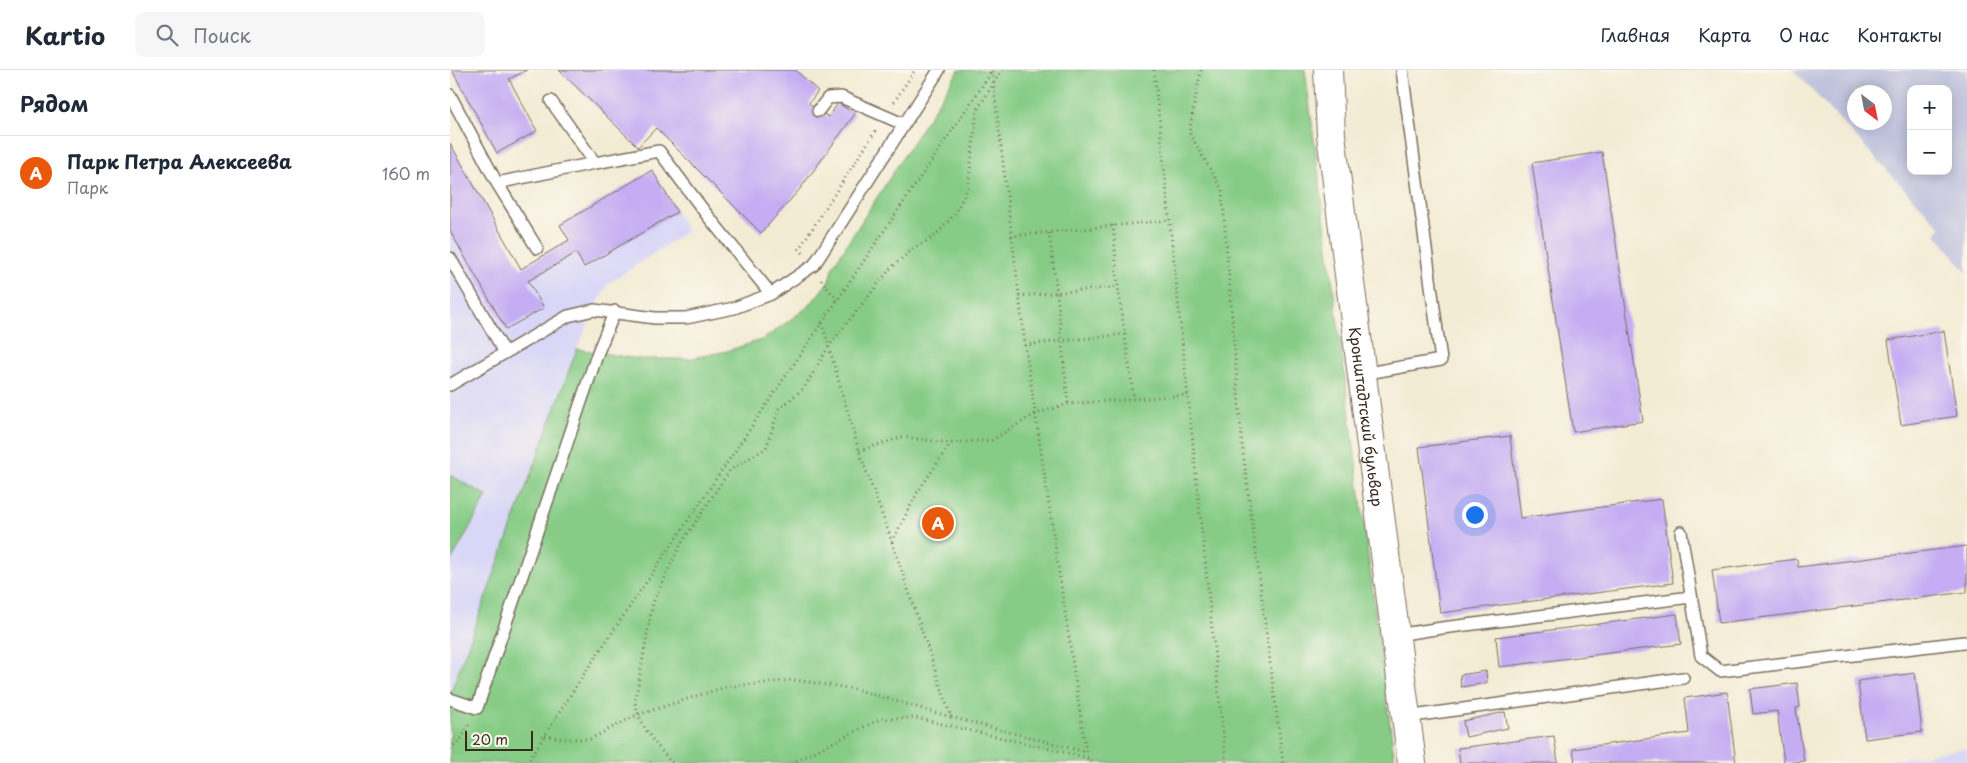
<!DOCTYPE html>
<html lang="ru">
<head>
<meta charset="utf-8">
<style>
	:root { --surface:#fff; --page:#f6f6f7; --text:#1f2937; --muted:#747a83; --line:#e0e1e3; --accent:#ea580c }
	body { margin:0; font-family:"Playpen Sans",sans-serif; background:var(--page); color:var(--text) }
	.controls { position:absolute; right:15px; top:15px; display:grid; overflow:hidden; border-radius:10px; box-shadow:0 2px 12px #0003 }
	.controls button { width:45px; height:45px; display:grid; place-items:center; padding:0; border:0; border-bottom:1px solid var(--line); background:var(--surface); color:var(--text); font:25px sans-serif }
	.compass { position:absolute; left:1397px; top:15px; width:45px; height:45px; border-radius:50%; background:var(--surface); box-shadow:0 2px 12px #0003; rotate:148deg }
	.scale { position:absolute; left:15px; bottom:12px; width:68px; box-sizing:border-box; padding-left:5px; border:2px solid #3b2a1e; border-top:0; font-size:14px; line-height:18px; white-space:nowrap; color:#3b2a1e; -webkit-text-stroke:4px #fbf7ec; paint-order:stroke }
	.you { position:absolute; left:1024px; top:444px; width:18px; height:18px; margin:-12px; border:4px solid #fff; border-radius:50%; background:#1a73e8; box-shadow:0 0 0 8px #1a73e833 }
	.badge { display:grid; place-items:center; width:32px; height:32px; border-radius:50%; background:var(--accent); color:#fff; font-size:16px; font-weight:700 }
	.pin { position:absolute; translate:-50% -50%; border:2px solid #fff; box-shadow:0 1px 5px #0006 }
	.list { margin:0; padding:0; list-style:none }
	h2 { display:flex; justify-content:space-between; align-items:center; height:65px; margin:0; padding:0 20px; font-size:21px }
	h2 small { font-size:16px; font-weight:400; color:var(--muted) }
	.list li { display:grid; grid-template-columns:32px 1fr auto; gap:15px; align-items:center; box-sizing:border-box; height:75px; padding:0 20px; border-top:1px solid var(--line) }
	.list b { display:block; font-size:19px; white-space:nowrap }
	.list p { margin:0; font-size:16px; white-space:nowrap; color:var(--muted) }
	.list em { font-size:16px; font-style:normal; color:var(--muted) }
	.icon { flex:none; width:28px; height:28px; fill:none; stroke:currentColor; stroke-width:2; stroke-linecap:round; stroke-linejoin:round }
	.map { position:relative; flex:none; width:1517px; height:693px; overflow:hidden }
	header { display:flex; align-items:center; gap:30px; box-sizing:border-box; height:70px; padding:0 25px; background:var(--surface); border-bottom:1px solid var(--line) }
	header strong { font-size:24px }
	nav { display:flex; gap:28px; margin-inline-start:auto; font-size:18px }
	.search { width:350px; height:45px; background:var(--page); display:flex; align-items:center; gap:12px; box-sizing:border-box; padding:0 18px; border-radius:10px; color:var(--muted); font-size:19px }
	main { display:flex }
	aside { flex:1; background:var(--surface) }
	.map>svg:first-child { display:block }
	.built { fill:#d9d7f7 }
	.industrial { fill:#c0c2dd; fill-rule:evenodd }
	.green { fill:#86cc86; stroke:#607b52 }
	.building { fill:#c5adf3 }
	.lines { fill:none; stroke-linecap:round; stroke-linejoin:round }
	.service-casing { stroke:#7b6e5e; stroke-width:14 }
	.secondary-casing { stroke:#7b6e5e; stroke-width:30 }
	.path { stroke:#7b6e5e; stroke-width:3; stroke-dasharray:1 4; stroke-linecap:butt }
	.service { stroke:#fff; stroke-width:11 }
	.secondary { stroke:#fff; stroke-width:28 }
	.labels { text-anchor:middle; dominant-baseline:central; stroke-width:5; stroke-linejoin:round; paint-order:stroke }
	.street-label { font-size:15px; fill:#3b2a1e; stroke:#fbf7ec }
</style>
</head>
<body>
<header>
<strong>Kartio</strong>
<div class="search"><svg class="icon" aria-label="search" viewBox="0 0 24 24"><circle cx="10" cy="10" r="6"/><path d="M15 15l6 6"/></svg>Поиск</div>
<nav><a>Главная</a><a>Карта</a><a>О нас</a><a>Контакты</a></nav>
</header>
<main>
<aside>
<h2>Рядом<small></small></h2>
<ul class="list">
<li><span class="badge">A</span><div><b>Парк Петра Алексеева</b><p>Парк</p></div><em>160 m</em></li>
</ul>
</aside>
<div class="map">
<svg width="1517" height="693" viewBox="0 0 1517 693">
	<rect width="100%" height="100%" fill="#fbf7ec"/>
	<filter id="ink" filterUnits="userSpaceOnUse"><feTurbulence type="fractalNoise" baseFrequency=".02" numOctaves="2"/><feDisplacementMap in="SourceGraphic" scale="10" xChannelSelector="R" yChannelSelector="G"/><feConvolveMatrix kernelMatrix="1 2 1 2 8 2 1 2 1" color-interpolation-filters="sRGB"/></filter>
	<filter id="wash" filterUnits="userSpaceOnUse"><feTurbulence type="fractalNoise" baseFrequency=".0096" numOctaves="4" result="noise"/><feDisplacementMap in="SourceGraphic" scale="20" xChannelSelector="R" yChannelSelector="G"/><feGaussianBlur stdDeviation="1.12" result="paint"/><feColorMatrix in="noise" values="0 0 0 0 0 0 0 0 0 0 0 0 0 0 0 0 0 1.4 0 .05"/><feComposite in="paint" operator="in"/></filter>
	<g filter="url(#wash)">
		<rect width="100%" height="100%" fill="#f3ecd5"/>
		<path class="built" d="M 0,73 L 71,198 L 119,171 L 110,155 L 202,100 L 237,161 L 158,214 L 144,240 L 127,279 L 0,624 Z
			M 1517,678 L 1517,693 L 1423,693 Z"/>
		<path class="industrial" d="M 1343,0 L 1517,0 L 1517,203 L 1486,164 L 1491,158 ZM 1461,19 L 1498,19 L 1498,101 L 1461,101 ZM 1404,22 L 1434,22 L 1434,52 L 1404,52 Z"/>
		<path class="green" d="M 509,0 L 855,0 L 945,693 L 0,693 L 0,624 L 127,279 L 188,289 L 238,289 L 277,281 L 314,269 L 359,236 L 379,211 L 383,196 Z
			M 0,405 L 37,426 L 0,493 Z"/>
		<g id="blocks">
			<path class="building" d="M 2,0 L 77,0 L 59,9 L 87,61 L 47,83 Z
				M 109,0 L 345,0 L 368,21 L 359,33 L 368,41 L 379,47 L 388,33 L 405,44 L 350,119 L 311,163 L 206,58 L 188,77 Z
				M 0,73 L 71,199 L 119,170 L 110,155 L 202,100 L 227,142 L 134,197 L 126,183 L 78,211 L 94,238 L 56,259 L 0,161 Z
				M 1152,82 L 1193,351 L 1123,362 L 1082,93 Z
				M 1494,261 L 1507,346 L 1451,355 L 1438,270 Z
				M 1060,366 L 1070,448 L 1212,429 L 1223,513 L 990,543 L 969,377 Z
				M 1517,476 L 1517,522 L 1269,553 L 1262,500 L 1347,489 L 1348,497 Z
				M 1227,544 L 1231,574 L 1049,597 L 1046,567 Z
				M 1036,601 L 1037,613 L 1011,617 L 1010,605 Z
				M 1465,603 L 1472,662 L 1415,669 L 1408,611 Z
				M 1347,613 L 1350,637 L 1346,638 L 1354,691 L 1334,693 L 1327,641 L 1303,644 L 1300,619 Z
				M 1277,622 L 1286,693 L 1125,693 L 1123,679 L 1239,663 L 1235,628 Z
				M 1055,642 L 1058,658 L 1016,667 L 1013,651 Z
				M 1104,666 L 1108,693 L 1010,693 L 1008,678 Z"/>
		</g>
	</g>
	<g filter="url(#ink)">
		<use href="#blocks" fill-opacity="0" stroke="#7b6e5e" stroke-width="1"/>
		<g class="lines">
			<g class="service-casing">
				<path id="service" d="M 0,25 L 47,113 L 87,178
					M 101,31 L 145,93 L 209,81 L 257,145 L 321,224
					M 368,41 L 378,28 L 391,27 L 453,54
					M 47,113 L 145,93
					M 0,188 L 55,283
					M 912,304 L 991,290 L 952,0
					M 0,315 L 118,246 L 144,240 L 205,248 L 236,248 L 284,238 L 321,224 L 364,195 L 489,0
					M 1231,462 L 1251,586 L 1270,601 L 1514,572
					M 946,565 L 992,558 L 1241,527
					M 0,629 L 27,638 L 148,282 L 165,241
					M 956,647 L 1233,608"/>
			</g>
			<g class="secondary-casing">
				<g id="secondary">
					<path id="s1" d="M 878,0 L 881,65 L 962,693"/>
				</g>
			</g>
			<path class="path" d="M 704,0 L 776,693
				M 751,0 L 739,62 L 772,120 L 792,374 L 833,693
				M 444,32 L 465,0
				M 663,155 L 668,217 L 684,329
				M 599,163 L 607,223 L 618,334
				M 561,166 L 720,150
				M 353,183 L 349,179 L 426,60
				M 371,210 L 388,231
				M 569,226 L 668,217
				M 372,253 L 409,381 L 442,472 L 501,647 L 636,682 L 575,275 L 542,2
				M 575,275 L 675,264
				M 409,381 L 452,367 L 501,373 L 542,370 L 585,344 L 618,334 L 738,325
				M 442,472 L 467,423 L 501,373
				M 95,666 L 117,669 L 140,669 L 187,645 L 275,617 L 344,610 L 405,619 L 501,647
				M 0,679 L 12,668 L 20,652
				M 77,693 L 134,604 L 543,0
				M 222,693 C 206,675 189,655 185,632 L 203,532 L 231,474 L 280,400 L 316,378 L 329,339 L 354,318 L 379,276 L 440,199 L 463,179 L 485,166 L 504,145 L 518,118 L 527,40 L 552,0
				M 342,693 L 430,649 L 466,648 L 639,688 L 645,693"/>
			<use href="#service" class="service"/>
			<use href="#secondary" class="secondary"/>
		</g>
	</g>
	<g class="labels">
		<g class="street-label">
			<text stroke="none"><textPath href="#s1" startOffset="349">Кронштадтский бульвар</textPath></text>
		</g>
	</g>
</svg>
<div class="controls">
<button>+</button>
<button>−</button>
</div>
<svg class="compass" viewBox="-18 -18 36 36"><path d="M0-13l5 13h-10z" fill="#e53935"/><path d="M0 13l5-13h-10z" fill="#747a83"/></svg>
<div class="scale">20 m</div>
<div class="you"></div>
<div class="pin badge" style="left:488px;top:453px">A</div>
</div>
</main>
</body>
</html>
